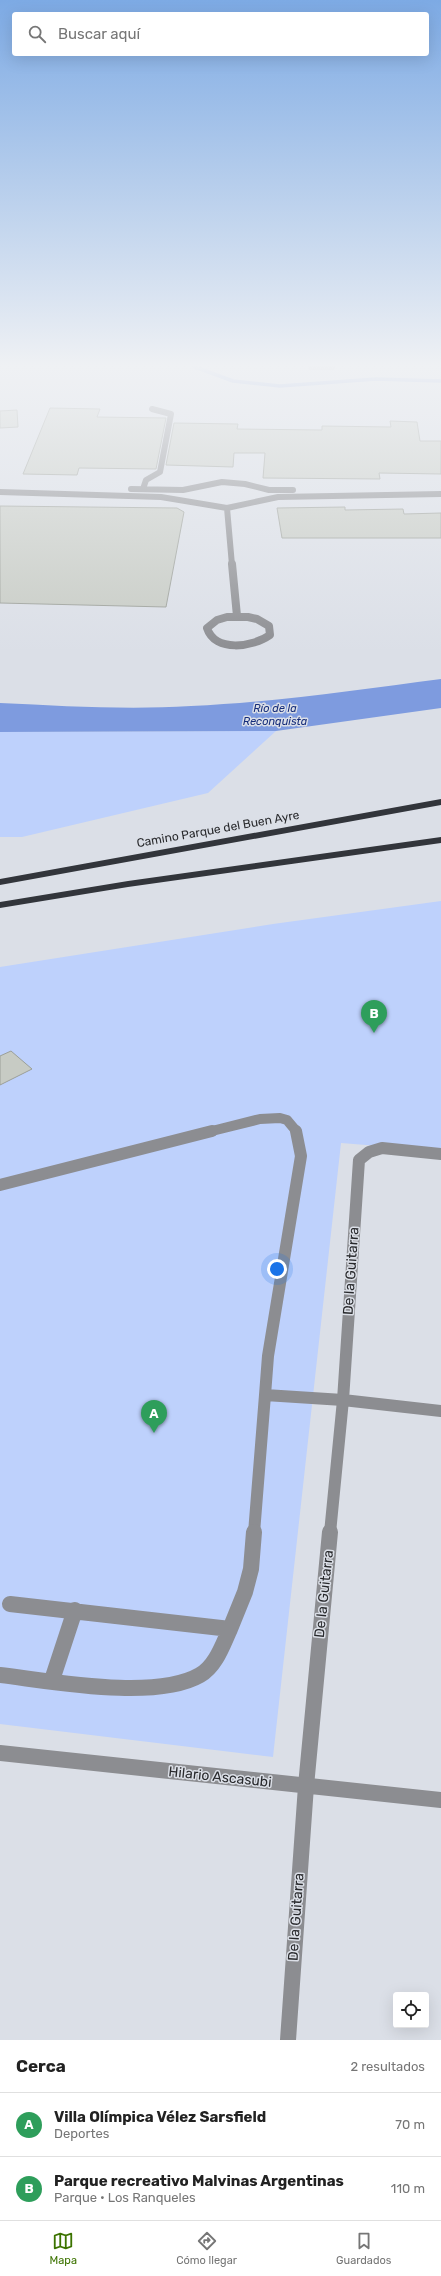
<!DOCTYPE html>
<html lang="es">
<head>
<meta charset="utf-8">
<style>
	:root { --surface:#fff; --page:#f6f6f6; --text:#222; --muted:#767676; --line:#e0e0e0; --accent:#3c7300 }
	body { margin:0; font-family:Rubik,sans-serif; background:var(--page); color:var(--text) }
	.controls { position:absolute; right:12px; bottom:12px; display:grid; overflow:hidden; border-radius:4px; box-shadow:0 4px 16px #0002 }
	.controls button { width:36px; height:36px; display:grid; place-items:center; padding:0; border:0; border-bottom:1px solid var(--line); background:var(--surface); color:var(--text); font:20px sans-serif }
	.you { position:absolute; left:277px; top:1269px; width:14px; height:14px; margin:-10px; border:3px solid #fff; border-radius:50%; background:#1a73e8; box-shadow:0 0 0 6px #1a73e833 }
	.badge { display:grid; place-items:center; width:26px; height:26px; border-radius:50%; background:var(--accent); color:#fff; font-size:13px; font-weight:700 }
	.pin { position:absolute; translate:-50% -33px; filter:drop-shadow(0 1px 2px #0008) }
	.pin::after { content:''; position:absolute; top:21px; width:14px; height:12px; background:inherit; clip-path:polygon(0 0,100% 0,50% 100%) }
	.list { margin:0; padding:0; list-style:none }
	h2 { display:flex; justify-content:space-between; align-items:center; height:52px; margin:0; padding:0 16px; font-size:17px }
	h2 small { font-size:13px; font-weight:400; color:var(--muted) }
	.list li { display:grid; grid-template-columns:26px 1fr auto; gap:12px; align-items:center; box-sizing:border-box; height:64px; padding:0 16px; border-top:1px solid var(--line) }
	.list b { display:block; font-size:15px; white-space:nowrap }
	.list p { margin:0; font-size:13px; white-space:nowrap; color:var(--muted) }
	.list em { font-size:13px; font-style:normal; color:var(--muted) }
	.icon { flex:none; width:22px; height:22px; fill:none; stroke:currentColor; stroke-width:2; stroke-linecap:round; stroke-linejoin:round }
	.map { position:relative; flex:none; width:441px; height:2040px; overflow:hidden }
	.search { position:absolute; background:var(--surface); box-shadow:0 4px 16px #0002; left:12px; right:12px; top:12px; height:44px; display:flex; align-items:center; gap:10px; box-sizing:border-box; padding:0 14px; border-radius:4px; color:var(--muted); font-size:15px }
	.sheet { height:180px; background:var(--surface) }
	nav { display:flex; justify-content:space-around; align-items:center; box-sizing:border-box; height:56px; border-top:1px solid var(--line); background:var(--surface); font-size:11px; color:var(--muted) }
	nav a { display:grid; justify-items:center; gap:2px }
	nav .on { color:var(--accent) }
	.map>svg:first-child { display:block }
	.green { fill:#bed1fc }
	.water { fill:#7e9bdf }
	.lines { fill:none; stroke-linecap:round; stroke-linejoin:round }
	.stream { stroke:#7e9bdf; stroke-width:3.5 }
	.building { fill:#c7cbc4; stroke:#9b9f98 }
	.service-far4 { stroke:#8c8d91; stroke-width:6 }
	.service-far3 { stroke:#8c8d91; stroke-width:8 }
	.service-far2 { stroke:#8c8d91; stroke-width:10 }
	.service-far1 { stroke:#8c8d91; stroke-width:12 }
	.service { stroke:#8c8d91; stroke-width:16 }
	.minor-far2 { stroke:#8c8d91; stroke-width:6 }
	.minor-far1 { stroke:#8c8d91; stroke-width:12 }
	.minor { stroke:#8c8d91; stroke-width:16 }
	.motorway { fill:#32353b; fill-rule:evenodd }
	.labels { text-anchor:middle; dominant-baseline:central; stroke-width:3; stroke-linejoin:round; paint-order:stroke }
	.far-water-label { font-size:11px; font-style:italic; fill:#142c7a; stroke:#dbdfe7 }
	.street-label { font-size:12px; fill:#28292c; stroke:#dbdfe7 }
	.near-street-label { font-size:14px; fill:#28292c; stroke:#dbdfe7 }
</style>
</head>
<body>
<div class="map">
<svg width="441" height="2040" viewBox="0 0 441 2040">
	<rect width="100%" height="100%" fill="#dbdfe7"/>
	<path class="green" d="M 276,731 L 208,793 L 22,837 L 0,837 L 0,732 Z
		M 441,901 L 441,1151 L 341,1143 L 273,1757 L 0,1724 L 0,967 L 273,924 Z"/>
	<path class="water" d="M 441,679 L 441,708 L 276,731 L 0,732 L 0,703 C 64,706 127,710 191,706 C 275,702 358,690 441,679 Z"/>
	<g class="lines">
		<path class="stream" d="M 195,367 L 233,381 L 280,386 L 376,379 L 441,381"/>
	</g>
	<path class="building" d="M 50,408 L 100,409 L 97,417 L 166,418 L 156,469 L 79,468 L 77,475 L 23,474 Z
		M 17,410 L 18,427 L 0,428 L 0,411 Z
		M 390,421 L 417,422 L 420,441 L 441,441 L 441,474 L 379,473 L 380,479 L 263,478 L 265,453 L 234,453 L 233,467 L 166,465 L 174,423 L 238,424 L 237,429 L 322,430 L 322,426 L 391,427 Z
		M 0,506 L 177,508 L 184,512 L 166,607 L 0,603 Z
		M 345,507 L 345,510 L 403,509 L 404,514 L 441,513 L 441,538 L 282,538 L 277,508 Z
		M 11,1051 L 32,1069 L 0,1085 L 0,1056 Z"/>
	<g class="lines">
		<path class="service-far4" d="M 131,489 L 183,490 L 222,482 L 245,484 L 269,490 L 293,490
			M 143,489 L 146,480 L 160,472 L 171,414 L 152,409
			M 0,492 L 161,497 L 227,508 L 278,497 L 441,494
			M 227,508 L 232,565"/>
		<path class="service-far3" d="M 232,564 L 237,616
			M 227,617 L 248,617 L 257,619 L 269,626 L 270,635 C 253,647 215,653 207,628 L 217,620 Z"/>
		<path class="service-far2" d="M 208,1132 L 260,1119 L 280,1118 L 287,1120 L 297,1132"/>
		<path class="service-far1" d="M 296,1131 L 301,1156 L 268,1356 L 265,1395 L 343,1400
			M 0,1185 L 212,1131
			M 254,1533 L 265,1395"/>
		<path class="service" d="M 10,1604 L 230,1629 L 245,1592 L 251,1569 L 254,1532
			M 0,1675 C 51,1681 155,1701 200,1675 C 216,1666 223,1644 230,1629
			M 52,1680 L 75,1610"/>
		<path class="minor-far2" d="M 311,367 L 332,367"/>
		<path class="minor-far1" d="M 343,1400 L 441,1411
			M 330,1533 L 343,1400 L 359,1160 L 369,1152 L 382,1148 L 441,1154"/>
		<path class="minor" d="M 0,1753 L 441,1800
			M 288,2040 L 306,1786 L 330,1532"/>
		<path class="motorway" d="M 441,799 L 441,805 L 0,885 L 0,879 Z
			M 441,837 L 441,843 L 128,887 L 0,908 L 0,902 L 128,881 Z"/>
	</g>
	<linearGradient id="sky" x2="0" y2="1"><stop stop-color="#7daae4"/><stop offset="0.56" stop-color="#eff1f4"/><stop offset="1" stop-color="#eff1f4" stop-opacity="0"/></linearGradient>
	<rect width="441" height="653" fill="url(#sky)"/>
	<g class="labels">
		<g class="far-water-label">
			<text x="275" y="708">Río de la<tspan x="275" dy="13">Reconquista</tspan></text>
		</g>
		<g class="street-label">
			<text transform="translate(218 829) rotate(-10)">Camino Parque del Buen Ayre</text>
		</g>
		<g class="near-street-label">
			<text transform="translate(351 1271) rotate(-86)">De la Guitarra</text>
			<text transform="translate(324 1594) rotate(-84)">De la Guitarra</text>
			<text transform="translate(220 1777) rotate(6)">Hilario Ascasubi</text>
			<text transform="translate(296 1917) rotate(-86)">De la Guitarra</text>
		</g>
	</g>
</svg>
<div class="controls">
<button><svg class="icon" aria-label="locate" viewBox="0 0 24 24"><circle cx="12" cy="12" r="6"/><path d="M12 2v4M12 18v4M2 12h4M18 12h4"/></svg></button>
</div>
<div class="you"></div>
<div class="pin badge" style="left:154px;top:1433px;background:#2e9e5b">A</div>
<div class="pin badge" style="left:374px;top:1033px;background:#2e9e5b">B</div>
<div class="search"><svg class="icon" aria-label="search" viewBox="0 0 24 24"><circle cx="10" cy="10" r="6"/><path d="M15 15l6 6"/></svg>Buscar aquí</div>
</div>
<section class="sheet">
<h2>Cerca<small>2 resultados</small></h2>
<ul class="list">
<li><span class="badge" style="background:#2e9e5b">A</span><div><b>Villa Olímpica Vélez Sarsfield</b><p>Deportes</p></div><em>70 m</em></li>
<li><span class="badge" style="background:#2e9e5b">B</span><div><b>Parque recreativo Malvinas Argentinas</b><p>Parque · Los Ranqueles</p></div><em>110 m</em></li>
</ul>
</section>
<nav>
<a class="on"><svg class="icon" aria-label="map" viewBox="0 0 24 24"><path d="M3 6l6-2 6 2 6-2v14l-6 2-6-2-6 2zM9 4v14M15 6v14"/></svg>Mapa</a>
<a><svg class="icon" aria-label="directions" viewBox="0 0 24 24"><path d="M12 3l9 9-9 9-9-9zM9 14v-3h6M13 9l2 2-2 2"/></svg>Cómo llegar</a>
<a><svg class="icon" aria-label="saved" viewBox="0 0 24 24"><path d="M7 4h10v16l-5-4-5 4z"/></svg>Guardados</a>
</nav>
</body>
</html>
